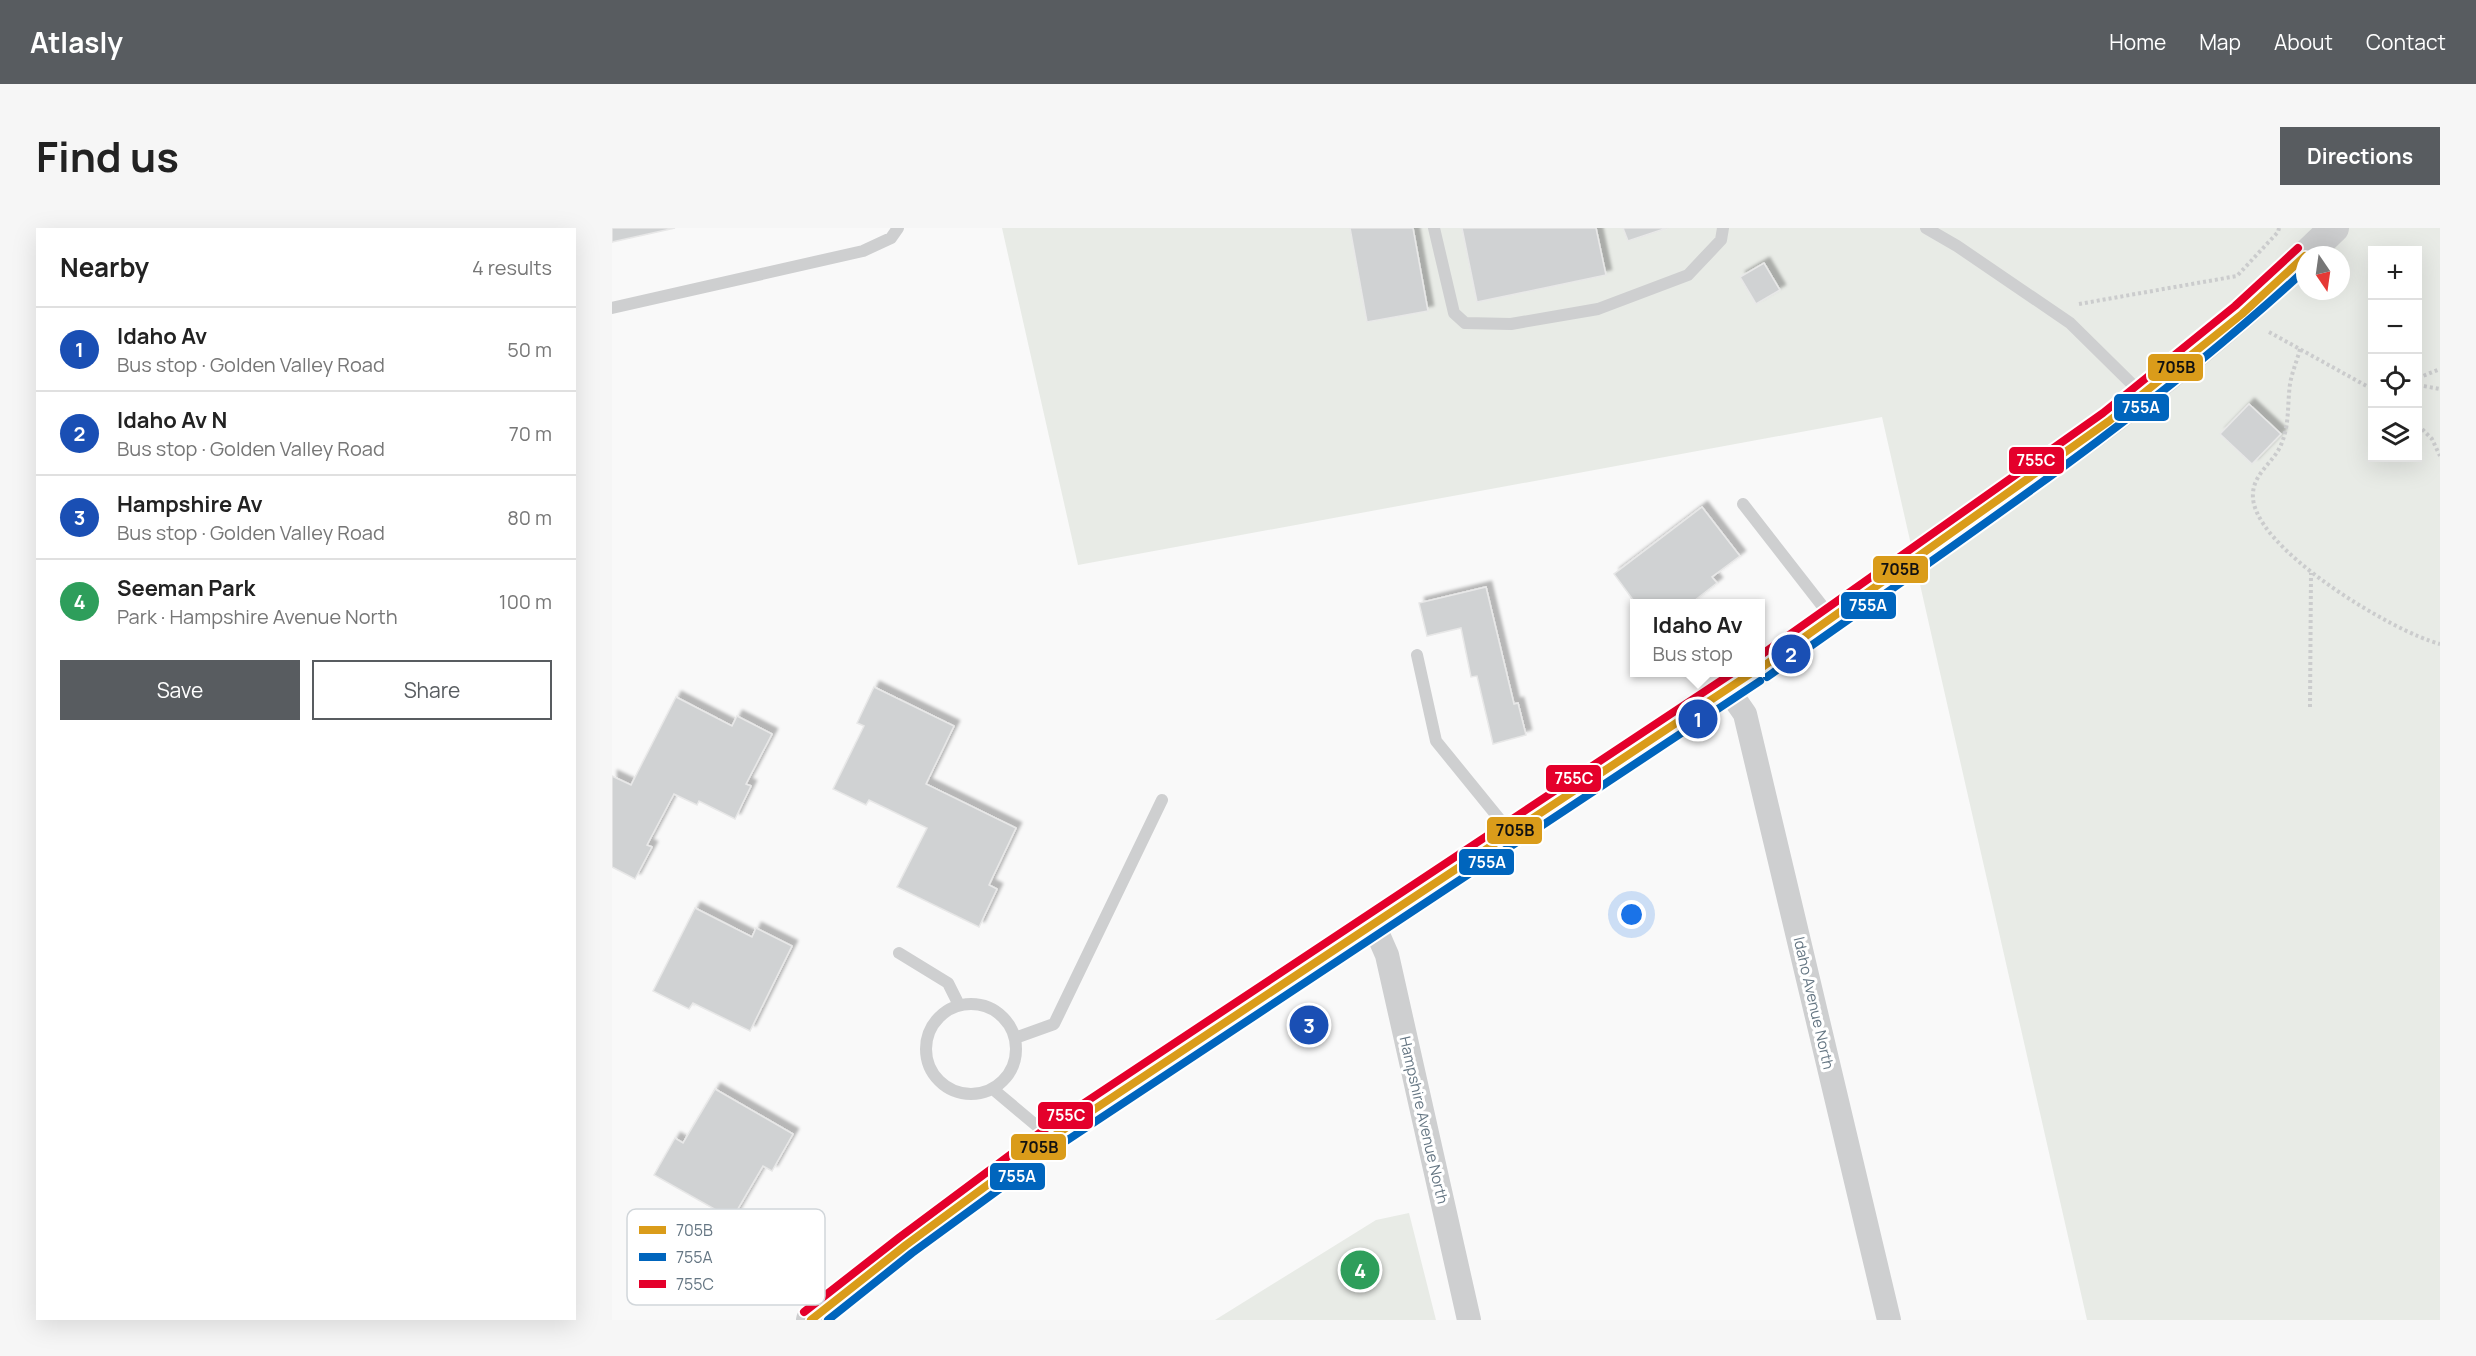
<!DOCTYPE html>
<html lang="en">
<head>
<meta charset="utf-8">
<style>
	:root { --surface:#fff; --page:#f6f6f6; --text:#222; --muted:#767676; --line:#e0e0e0; --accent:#585c60 }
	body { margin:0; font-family:Manrope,sans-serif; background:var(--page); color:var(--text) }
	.controls { position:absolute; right:18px; top:18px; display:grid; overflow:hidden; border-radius:0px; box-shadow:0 6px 24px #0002 }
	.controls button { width:54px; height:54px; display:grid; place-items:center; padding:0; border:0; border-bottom:2px solid var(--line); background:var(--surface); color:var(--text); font:30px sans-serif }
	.compass { position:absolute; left:1684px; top:18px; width:54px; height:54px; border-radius:50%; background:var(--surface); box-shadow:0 6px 24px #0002; rotate:167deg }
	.you { position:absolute; left:1020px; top:687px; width:21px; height:21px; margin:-15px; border:4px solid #fff; border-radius:50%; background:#1a73e8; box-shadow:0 0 0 9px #1a73e833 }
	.badge { display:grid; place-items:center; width:39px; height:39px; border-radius:50%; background:var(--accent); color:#fff; font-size:20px; font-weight:700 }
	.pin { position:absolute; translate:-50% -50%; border:3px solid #fff; box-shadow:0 2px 6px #0006 }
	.popup { position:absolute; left:1018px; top:371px; width:135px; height:78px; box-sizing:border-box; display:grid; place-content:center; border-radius:0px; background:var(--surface); filter:drop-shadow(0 2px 4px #0005); font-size:20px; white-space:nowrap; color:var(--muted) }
	.popup b { font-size:22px; color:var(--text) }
	.popup::after { content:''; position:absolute; left:50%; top:100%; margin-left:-12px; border:12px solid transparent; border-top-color:var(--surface) }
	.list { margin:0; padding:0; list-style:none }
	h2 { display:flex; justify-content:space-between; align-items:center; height:78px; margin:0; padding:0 24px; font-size:26px }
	h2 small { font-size:20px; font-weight:400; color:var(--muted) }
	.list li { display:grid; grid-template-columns:39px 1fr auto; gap:18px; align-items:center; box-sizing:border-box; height:84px; padding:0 24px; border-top:2px solid var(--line) }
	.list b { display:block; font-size:22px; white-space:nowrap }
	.list p { margin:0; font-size:20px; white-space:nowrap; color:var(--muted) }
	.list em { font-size:20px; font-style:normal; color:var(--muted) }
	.actions { display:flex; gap:12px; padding:18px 24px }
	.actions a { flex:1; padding:14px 0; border:2px solid var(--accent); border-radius:0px; text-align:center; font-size:21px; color:var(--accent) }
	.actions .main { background:var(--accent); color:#fff }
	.icon { flex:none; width:33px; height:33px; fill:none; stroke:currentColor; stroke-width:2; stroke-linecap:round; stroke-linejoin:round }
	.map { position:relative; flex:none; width:1828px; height:1092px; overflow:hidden; border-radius:0px }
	header { display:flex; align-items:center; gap:36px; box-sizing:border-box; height:84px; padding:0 30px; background:var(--accent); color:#fff }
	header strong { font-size:28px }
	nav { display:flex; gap:33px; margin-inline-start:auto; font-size:21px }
	.intro { display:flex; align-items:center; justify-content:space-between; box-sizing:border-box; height:144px; padding:0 36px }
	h1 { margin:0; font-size:42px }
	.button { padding:15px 27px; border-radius:0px; background:var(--accent); color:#fff; font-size:21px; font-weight:700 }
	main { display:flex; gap:36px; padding:0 36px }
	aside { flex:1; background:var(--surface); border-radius:0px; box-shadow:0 6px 24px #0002 }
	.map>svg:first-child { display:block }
	.green { fill:#e8ebe6; fill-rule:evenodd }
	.building { fill:#d0d2d3; stroke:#e8e8e8; stroke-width:1.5; filter:url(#shadow) }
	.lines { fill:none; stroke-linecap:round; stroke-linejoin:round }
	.path { stroke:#cbcccd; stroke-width:4; stroke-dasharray:3 3; stroke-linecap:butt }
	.service { stroke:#cecfd0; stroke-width:12 }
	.minor { stroke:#cecfd0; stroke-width:24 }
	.tertiary { stroke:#cecfd0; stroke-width:30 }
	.bus-1-casing { stroke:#fff; stroke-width:12 }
	.bus-2-casing { stroke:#fff; stroke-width:12 }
	.bus-3-casing { stroke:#fff; stroke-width:12 }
	.bus-1 { stroke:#da9c1a; stroke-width:8 }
	.bus-2 { stroke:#0065bd; stroke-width:8 }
	.bus-3 { stroke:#e4002b; stroke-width:8 }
	.labels { text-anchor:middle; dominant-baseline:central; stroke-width:6; stroke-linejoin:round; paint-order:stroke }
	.street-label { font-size:15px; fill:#657683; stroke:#fff }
	.key { fill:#fff; stroke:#d1d6da; stroke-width:1.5 }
	.key-label { font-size:16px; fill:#657683 }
	.line-badge { stroke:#fff; stroke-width:2 }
	.badge-label { font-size:16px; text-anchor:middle; font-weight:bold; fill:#fff }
	.pale-badge-label { font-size:16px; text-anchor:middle; font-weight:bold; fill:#111 }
</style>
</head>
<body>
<header>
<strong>Atlasly</strong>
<nav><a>Home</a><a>Map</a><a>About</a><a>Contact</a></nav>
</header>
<div class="intro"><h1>Find us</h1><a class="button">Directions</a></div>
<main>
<aside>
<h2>Nearby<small>4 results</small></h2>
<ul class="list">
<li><span class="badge" style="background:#1a4fb4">1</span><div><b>Idaho Av</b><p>Bus stop · Golden Valley Road</p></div><em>50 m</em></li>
<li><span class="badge" style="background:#1a4fb4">2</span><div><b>Idaho Av N</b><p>Bus stop · Golden Valley Road</p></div><em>70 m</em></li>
<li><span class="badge" style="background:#1a4fb4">3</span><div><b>Hampshire Av</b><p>Bus stop · Golden Valley Road</p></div><em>80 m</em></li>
<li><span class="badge" style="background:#2e9e5b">4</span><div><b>Seeman Park</b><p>Park · Hampshire Avenue North</p></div><em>100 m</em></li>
</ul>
<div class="actions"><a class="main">Save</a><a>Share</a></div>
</aside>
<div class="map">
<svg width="1828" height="1092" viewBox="0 0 1828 1092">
	<defs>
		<filter id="shadow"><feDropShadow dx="5.5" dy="-5.5" stdDeviation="1.5" flood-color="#0004"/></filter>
	</defs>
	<rect width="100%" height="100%" fill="#f9f9f9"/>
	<path class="green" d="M 390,0 L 1828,0 L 1828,1092 L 1475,1092 L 1270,189 L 466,337 ZM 1760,22 L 1806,22 L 1806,230 L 1760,230 ZM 1693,27 L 1729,27 L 1729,63 L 1693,63 Z
		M 797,985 L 824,1092 L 603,1092 L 764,992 Z"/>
	<path class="building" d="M 0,0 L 63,0 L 0,14 Z
		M 738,0 L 801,0 L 816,83 L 755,94 Z
		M 850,0 L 984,0 L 994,47 L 865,74 Z
		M 1011,0 L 1055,0 L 1016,13 Z
		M 1152,35 L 1168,62 L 1144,76 L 1128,49 Z
		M 1637,176 L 1669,206 L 1640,236 L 1608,206 Z
		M 1090,279 L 1128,328 L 1100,349 L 1105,355 L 1078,376 L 1024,376 L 1002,346 Z
		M 874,359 L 902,476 L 906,475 L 914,507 L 881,516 L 865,448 L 859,449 L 849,400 L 815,408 L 807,375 Z
		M 262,459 L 342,498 L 314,556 L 404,600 L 377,657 L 385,661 L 367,699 L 285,659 L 315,600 L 257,572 L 254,577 L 221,561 L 252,498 L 245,495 Z
		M 64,469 L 120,498 L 125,488 L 160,506 L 134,556 L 139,558 L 123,591 L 87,573 L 85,577 L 62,566 L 35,617 L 40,619 L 23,651 L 0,639 L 0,548 L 19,557 Z
		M 83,680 L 140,709 L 144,700 L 180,718 L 138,803 L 81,775 L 77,781 L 41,763 Z
		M 103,861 L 181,906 L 160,943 L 151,938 L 120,991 L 42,947 L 63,910 L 71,915 Z"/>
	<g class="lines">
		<path class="path" d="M 1467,76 L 1625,48 L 1666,4 L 1667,0
			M 1657,104 L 1760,161
			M 1688,121 C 1685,133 1680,144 1678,156 C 1675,178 1678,198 1668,219 C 1661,234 1642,246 1641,265 C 1636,318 1783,405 1828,416
			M 1806,150 L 1828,141
			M 1806,157 L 1828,161
			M 1806,197 L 1820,211 L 1828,228
			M 1698,479 L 1699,345"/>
		<path class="service" d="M 822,0 L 842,85 L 853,95 L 899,96 L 986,81 L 1076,47 L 1109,12 L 1111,0
			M 1314,0 L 1345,18 L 1458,95 L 1530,166
			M 0,80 L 251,23 L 279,10 L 286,0
			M 1131,276 L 1219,389
			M 805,427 L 824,513 L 898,604
			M 287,725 L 336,755 L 347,777
			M314 821a45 45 0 1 1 90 0a45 45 0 1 1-90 0Z
			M 403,810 L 442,796 L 550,572
			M 382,862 L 438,909"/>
		<path class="minor" d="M 1117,463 L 1133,486 L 1277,1092
			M 761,695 L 775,727 L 857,1092"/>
		<path class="tertiary" d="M 1694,27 L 1722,0
			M 1149,440 C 1333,307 1529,187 1693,28
			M 199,1092 L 294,1017 L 439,910 L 1142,444"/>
		<g class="bus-1-casing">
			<path id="bus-1" d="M 1149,440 L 1497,193 L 1630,86 L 1693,28
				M 199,1092 L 294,1017 L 439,910 L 1141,444"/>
		</g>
		<g class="bus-2-casing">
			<path id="bus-2" d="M 1155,449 C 1340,317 1526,196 1693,42
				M 216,1092 L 300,1025 L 445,919 L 1148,453"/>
		</g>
		<g class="bus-3-casing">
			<path id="bus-3" d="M 1149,427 L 1491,185 L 1623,78 L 1686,20
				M 192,1084 L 288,1009 L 433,901 L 1122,444"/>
		</g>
		<use href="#bus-1" class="bus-1"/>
		<use href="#bus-2" class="bus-2"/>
		<use href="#bus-3" class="bus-3"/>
	</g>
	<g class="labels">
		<g class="street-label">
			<text transform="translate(1202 775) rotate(77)">Idaho Avenue North</text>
			<text transform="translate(812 892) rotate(77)">Hampshire Avenue North</text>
		</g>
	</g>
	<rect x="15" y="981" width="198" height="96" rx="9" class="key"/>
	<rect x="27" y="998" width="27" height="8" fill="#da9c1a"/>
	<rect x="27" y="1025" width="27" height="8" fill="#0065bd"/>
	<rect x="27" y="1052" width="27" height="8" fill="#e4002b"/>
	<g class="key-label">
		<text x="64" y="1008">705B</text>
		<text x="64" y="1035">755A</text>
		<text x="64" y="1062">755C</text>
	</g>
	<g class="line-badge">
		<rect x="1535" y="125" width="57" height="29" rx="6" fill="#da9c1a"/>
		<rect x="1501" y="165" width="57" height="29" rx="6" fill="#0065bd"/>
		<rect x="1396" y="218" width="57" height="29" rx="6" fill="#e4002b"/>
		<rect x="1260" y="327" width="57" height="29" rx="6" fill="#da9c1a"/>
		<rect x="1228" y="363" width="57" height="29" rx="6" fill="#0065bd"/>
		<rect x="933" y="536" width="57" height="29" rx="6" fill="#e4002b"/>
		<rect x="874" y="588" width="57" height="29" rx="6" fill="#da9c1a"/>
		<rect x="846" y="620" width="57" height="28" rx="6" fill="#0065bd"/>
		<rect x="425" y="873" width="57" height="29" rx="6" fill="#e4002b"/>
		<rect x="398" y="905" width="57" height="28" rx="6" fill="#da9c1a"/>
		<rect x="377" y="934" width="57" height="29" rx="6" fill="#0065bd"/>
	</g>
	<g class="badge-label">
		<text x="1529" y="185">755A</text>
		<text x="1424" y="238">755C</text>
		<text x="1256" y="383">755A</text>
		<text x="962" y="556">755C</text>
		<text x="875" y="640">755A</text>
		<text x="454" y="893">755C</text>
		<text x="405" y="954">755A</text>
	</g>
	<g class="pale-badge-label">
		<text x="1564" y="145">705B</text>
		<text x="1288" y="347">705B</text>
		<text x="903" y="608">705B</text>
		<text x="427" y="925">705B</text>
	</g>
</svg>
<div class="controls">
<button>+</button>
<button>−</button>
<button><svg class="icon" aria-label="locate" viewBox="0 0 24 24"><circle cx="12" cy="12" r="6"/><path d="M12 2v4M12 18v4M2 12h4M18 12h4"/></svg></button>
<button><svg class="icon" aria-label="layers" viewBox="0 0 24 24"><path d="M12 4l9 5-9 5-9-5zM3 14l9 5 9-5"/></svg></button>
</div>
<svg class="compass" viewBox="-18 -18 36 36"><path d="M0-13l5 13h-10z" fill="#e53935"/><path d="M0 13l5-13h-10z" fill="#767676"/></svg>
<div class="you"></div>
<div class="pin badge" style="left:1086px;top:491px;background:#1a4fb4">1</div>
<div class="popup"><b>Idaho Av</b>Bus stop</div>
<div class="pin badge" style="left:1179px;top:426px;background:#1a4fb4">2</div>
<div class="pin badge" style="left:697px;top:797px;background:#1a4fb4">3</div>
<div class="pin badge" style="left:748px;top:1042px;background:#2e9e5b">4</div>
</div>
</main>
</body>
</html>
